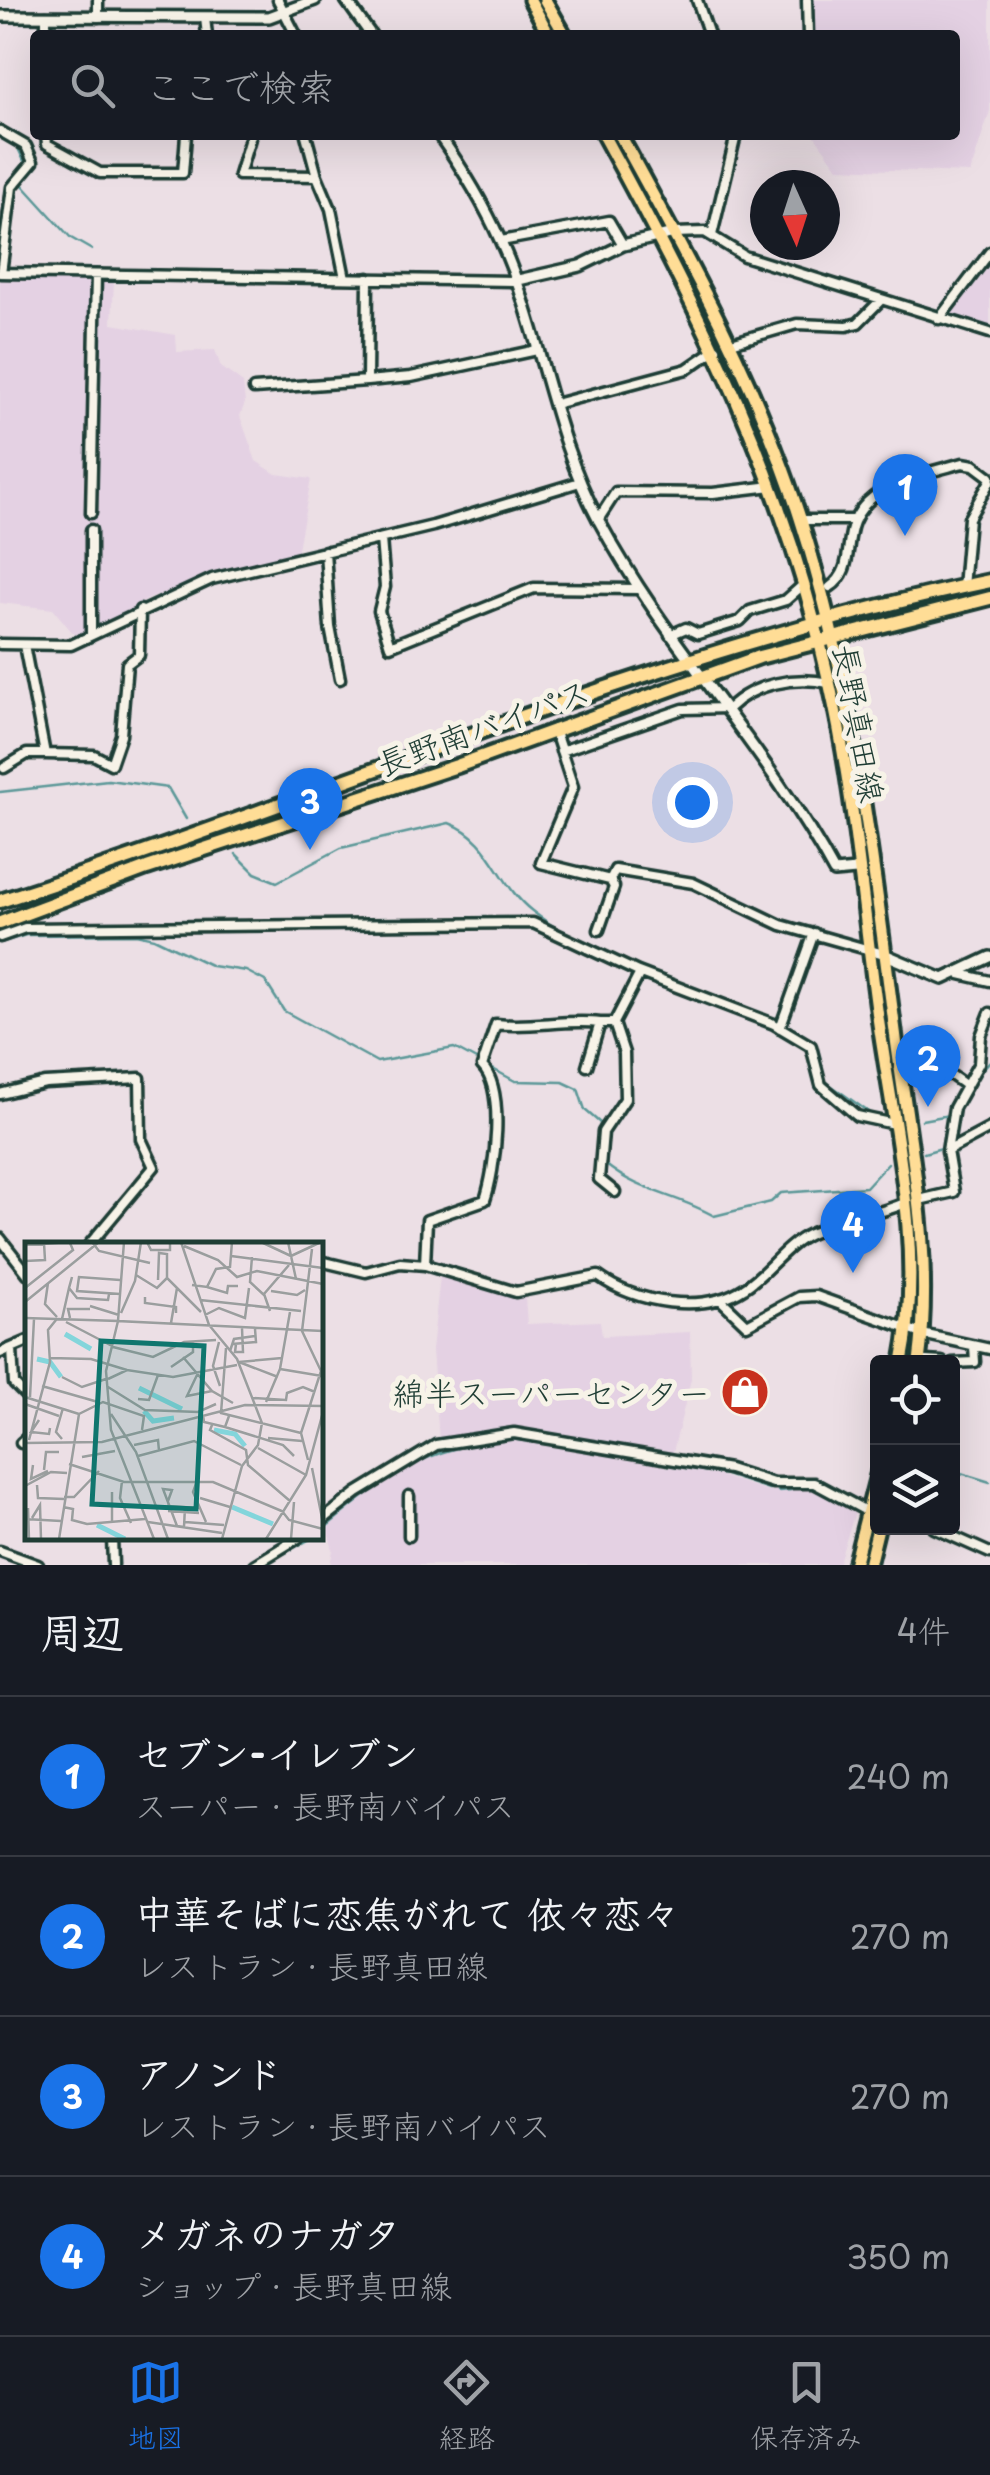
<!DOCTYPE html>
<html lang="ja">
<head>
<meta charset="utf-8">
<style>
	:root { --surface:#171b24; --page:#242831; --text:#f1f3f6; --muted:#9ea1a6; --line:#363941; --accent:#1a73e8 }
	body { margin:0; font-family:"Playpen Sans","Klee One",sans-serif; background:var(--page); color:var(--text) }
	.controls { position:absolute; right:30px; bottom:30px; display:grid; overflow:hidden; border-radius:10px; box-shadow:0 10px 40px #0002 }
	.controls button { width:90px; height:90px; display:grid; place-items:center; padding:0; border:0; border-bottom:2px solid var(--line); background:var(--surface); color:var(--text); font:50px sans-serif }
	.compass { position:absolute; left:750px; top:170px; width:90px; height:90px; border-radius:50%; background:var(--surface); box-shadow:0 10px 40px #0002; rotate:177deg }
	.you { position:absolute; left:692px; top:802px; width:35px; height:35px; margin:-25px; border:8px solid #fff; border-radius:50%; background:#1a73e8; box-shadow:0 0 0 15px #1a73e833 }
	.badge { display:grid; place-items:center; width:65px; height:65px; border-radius:50%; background:var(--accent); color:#fff; font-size:32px; font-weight:700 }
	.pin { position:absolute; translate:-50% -82px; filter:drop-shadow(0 2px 5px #0008) }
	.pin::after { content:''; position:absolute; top:52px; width:35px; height:30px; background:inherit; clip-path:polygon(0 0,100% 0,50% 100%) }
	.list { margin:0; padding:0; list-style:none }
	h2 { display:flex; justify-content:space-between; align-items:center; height:130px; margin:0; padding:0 40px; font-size:42px }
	h2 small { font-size:32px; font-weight:400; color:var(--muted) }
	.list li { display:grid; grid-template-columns:65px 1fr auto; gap:30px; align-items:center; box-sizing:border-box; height:160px; padding:0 40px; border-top:2px solid var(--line) }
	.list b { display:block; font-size:38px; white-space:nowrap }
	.list p { margin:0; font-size:32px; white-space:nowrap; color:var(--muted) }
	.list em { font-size:32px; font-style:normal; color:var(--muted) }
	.icon { flex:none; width:55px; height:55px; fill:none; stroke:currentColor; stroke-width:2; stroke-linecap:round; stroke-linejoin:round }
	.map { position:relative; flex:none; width:990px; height:1565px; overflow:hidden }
	.search { position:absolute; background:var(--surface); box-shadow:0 10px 40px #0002; left:30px; right:30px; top:30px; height:110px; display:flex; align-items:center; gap:25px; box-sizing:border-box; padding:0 35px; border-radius:10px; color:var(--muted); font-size:38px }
	.sheet { height:770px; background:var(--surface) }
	nav { display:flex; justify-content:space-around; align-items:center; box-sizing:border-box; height:140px; border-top:2px solid var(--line); background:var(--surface); font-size:28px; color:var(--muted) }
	nav a { display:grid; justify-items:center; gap:5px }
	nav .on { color:var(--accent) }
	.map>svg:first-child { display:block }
	.built { fill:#e4d1e3 }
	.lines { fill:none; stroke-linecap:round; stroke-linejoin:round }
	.stream { stroke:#5b9898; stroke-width:2.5 }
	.minor-casing { stroke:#1f3d34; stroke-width:15 }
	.tertiary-casing { stroke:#1f3d34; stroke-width:16 }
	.primary-casing { stroke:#1f3d34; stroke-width:19 }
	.trunk-casing { stroke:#1f3d34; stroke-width:20 }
	.minor { stroke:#f7f3e8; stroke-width:8 }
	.tertiary { stroke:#f7f3e8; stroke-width:9 }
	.primary { stroke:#ffdd96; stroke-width:11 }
	.trunk { stroke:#ffdd96; stroke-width:12 }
	.labels { text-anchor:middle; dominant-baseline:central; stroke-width:10; stroke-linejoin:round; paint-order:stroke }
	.street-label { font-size:32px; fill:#1f3d34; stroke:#f7f3e8 }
	.poi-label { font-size:32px; fill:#1f3d34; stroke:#f7f3e8; text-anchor:end }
	.inset-river { fill:none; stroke:#83d5db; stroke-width:5 }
	.inset-road { fill:none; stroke:#9a9e9e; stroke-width:2.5 }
	.view { fill:#0f766e; fill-opacity:0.15; stroke:#0f766e; stroke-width:5 }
	.inset-edge { fill:none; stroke:#1f3d34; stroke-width:5 }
</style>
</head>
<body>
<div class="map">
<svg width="990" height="1565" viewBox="0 0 990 1565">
	<rect width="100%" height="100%" fill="#ecdfe5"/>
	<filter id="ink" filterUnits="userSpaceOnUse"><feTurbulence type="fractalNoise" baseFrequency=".01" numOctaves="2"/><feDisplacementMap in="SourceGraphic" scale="20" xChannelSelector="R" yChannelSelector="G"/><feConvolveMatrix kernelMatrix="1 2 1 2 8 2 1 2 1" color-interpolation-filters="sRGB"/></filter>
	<g filter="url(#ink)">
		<path class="built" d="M 810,0 L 990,0 L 990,111 L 970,173 L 838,168 L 814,135 L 955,135 L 955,35 L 812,35 Z
			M 990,259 L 990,327 L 950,317 L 978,271 Z
			M 0,278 L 114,280 L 112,324 L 176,335 L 177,352 L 215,350 L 221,367 L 243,383 L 245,403 L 240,416 L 256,461 L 276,474 L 311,479 L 297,554 L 205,578 L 149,599 L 77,638 L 53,609 L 0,603 Z
			M 440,1276 L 525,1298 L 527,1324 L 600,1321 L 602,1336 L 690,1332 L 691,1379 L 672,1456 L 515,1428 L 488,1434 L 470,1432 L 469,1436 L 439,1440 L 432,1350 Z
			M 514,1440 L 717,1475 L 769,1491 L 817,1489 L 856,1509 L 838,1565 L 330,1565 L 333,1550 L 327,1526 L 365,1494 L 440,1452 Z"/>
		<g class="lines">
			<path class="stream" d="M 0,136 L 17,146 L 24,161
				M 21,183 L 71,238 L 92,250
				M 0,792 L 108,780 L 168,788 L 186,819
				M 236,854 L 255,873 L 277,882 L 341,848 L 449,823 C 492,838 498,885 532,911 C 601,965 695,984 773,1019
				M 0,943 L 26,935 L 136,934 L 154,938 L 212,966 L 246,971 L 265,981 L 284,1011 L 377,1062 L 454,1048 L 515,1081 L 563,1082 L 578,1089 L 585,1110 L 600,1123 L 597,1153
				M 789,1027 L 816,1045 L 825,1081 L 874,1116
				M 975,1078 L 990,1061
				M 922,1120 L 949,1115
				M 958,1140 L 989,1125
				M 924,1153 L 945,1147
				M 605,1164 C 640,1193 676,1194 714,1216 L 771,1202 L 781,1193 L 866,1187 L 888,1163
				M 481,1444 L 511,1439 L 570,1448
				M 584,1450 L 726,1475 L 769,1489
				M 952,1475 L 961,1473 L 990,1482
				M 778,1491 L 791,1490
				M 320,1532 C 364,1495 411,1455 468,1446
				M 264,1565 L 312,1538"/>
			<g class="minor-casing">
				<path id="minor" d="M 278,0 L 296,35
					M 697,0 L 709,35
					M 807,0 L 808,35
					M 98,17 L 98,0
					M 205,18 L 207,35
					M 46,35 L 46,16
					M 0,131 L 26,146 L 33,162 L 12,187 L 1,273
					M 46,135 L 47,144 L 100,173 L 183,173 L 186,135
					M 251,135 L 239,175 L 317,176 L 306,135
					M 317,176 L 331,209 L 345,278
					M 674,233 L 705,232 L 744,256 L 990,333
					M 712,235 L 736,135
					M 501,241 L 609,221 L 623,245
					M 0,273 L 514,281
					M 368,278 L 367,381 L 411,377 L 537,350
					M 939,319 L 990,252
					M 731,343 L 797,324 L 847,326 L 858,323 L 880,301
					M 254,389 L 367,381
					M 555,404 L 687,369 L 716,349
					M 91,513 L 96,275
					M 598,520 L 616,492 L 713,493 L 772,486
					M 801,520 L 854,520
					M 91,530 L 91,635
					M 381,539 L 385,587 L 379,611 L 390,646 L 534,588 L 639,589
					M 325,551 L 330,627 L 340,679
					M 830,587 C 853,572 845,544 854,522 C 869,483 927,473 963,463 L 974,465 L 990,477
					M 963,587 L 969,518 L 990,481
					M 670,635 L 686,628 L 698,634 L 740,621 L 750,611 L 786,600 L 804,584
					M 0,644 L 71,645 L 212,579 L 433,526 L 580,482
					M 554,729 L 573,787 L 541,863 L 610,880 L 615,870 L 693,883 L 781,925 L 884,954
					M 561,751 L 683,709 L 729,708 C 754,683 796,676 829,683
					M 45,754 L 94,755 L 111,764 L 121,735 L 127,664 L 139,655 L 140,610
					M 4,768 L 27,754 L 45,754 L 24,645
					M 599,930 L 614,887 L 610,880
					M 0,937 L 25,928 L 533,923 L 638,972 L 774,1024 L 811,1046 L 821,1085 L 857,1116 L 894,1124
					M 960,974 L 990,981
					M 614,1023 L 640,973
					M 780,1028 L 814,933
					M 897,1048 L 916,1050 L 965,1085
					M 587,1066 L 600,1023 L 614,1023 L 624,1053 L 625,1099 L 603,1132 L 599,1179 L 615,1192
					M 0,1094 L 45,1083 L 140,1078 L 141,1139 L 154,1167 L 89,1245
					M 947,1151 L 954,1108 L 979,1063 L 981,1036 L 990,1013
					M 919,1200 L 954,1192 L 947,1151 L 990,1128
					M 0,1238 L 28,1274
					M 320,1261 L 366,1272 L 400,1263 L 425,1265 L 516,1292 L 598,1276 C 635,1303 703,1315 744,1288 C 768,1273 784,1246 810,1234 C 840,1221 874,1216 905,1203
					M 425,1265 L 427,1220 L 485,1200 C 495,1171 506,1090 482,1066 L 496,1024 C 532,1028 565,1019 600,1023
					M 720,1299 L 747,1325 L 799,1297 L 816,1296 L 922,1334 L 990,1349
					M 12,1349 L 14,1384 L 28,1398
					M 0,1353 L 28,1341
					M 926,1361 L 942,1362
					M 952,1363 L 975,1362 L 974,1347
					M 21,1443 L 28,1437
					M 320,1522 L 357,1493 L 436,1445 L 514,1433 L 729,1469 L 773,1483 L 814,1483 L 868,1512
					M 934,1528 L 990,1553
					M 409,1536 L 409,1496
					M 112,1538 L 113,1565
					M 0,1551 L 38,1565
					M 254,1565 L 298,1538"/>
			</g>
			<g class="tertiary-casing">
				<path id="tertiary" d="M 346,0 L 371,35
					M 0,16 L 269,17 L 315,0
					M 439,135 C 462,168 484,204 500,240 C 541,329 551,432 598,519 C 665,644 766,747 834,872 L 856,870
					M 514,281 L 580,266 L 623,245 L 674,233
					M 884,954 L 943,979 L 990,957"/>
			</g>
			<g class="primary-casing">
				<path id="primary" d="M 530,0 L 549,35
					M 545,0 L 565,35
					M 603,135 C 703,317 785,481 830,686 C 855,796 863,912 879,1024 C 895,1134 924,1252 902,1362
					M 620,135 C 688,259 757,382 800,518 C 854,685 872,858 895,1031 C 909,1142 934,1251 919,1362
					M 854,1565 L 878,1471
					M 869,1565 L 878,1528"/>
			</g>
			<g class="trunk-casing">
				<path id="trunk" d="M 0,901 C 330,796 649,651 990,581
					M 0,923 L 147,868 L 457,766 L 759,657 L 990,598"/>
			</g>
			<use href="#minor" class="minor"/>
			<use href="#tertiary" class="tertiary"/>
			<use href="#primary" class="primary"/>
			<use href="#trunk" class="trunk"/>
		</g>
	</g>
	<defs>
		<g id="shop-disc" transform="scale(2.5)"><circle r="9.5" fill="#c8321e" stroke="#f7f3e8"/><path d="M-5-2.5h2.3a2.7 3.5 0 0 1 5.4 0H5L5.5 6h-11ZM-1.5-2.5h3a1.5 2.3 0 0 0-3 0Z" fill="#fff"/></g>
	</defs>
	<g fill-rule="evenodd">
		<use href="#shop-disc" x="745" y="1392"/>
	</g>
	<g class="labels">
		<g class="street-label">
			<text transform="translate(860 723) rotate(80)">長野真田線</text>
			<text transform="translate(483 726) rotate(-20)">長野南バイパス</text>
		</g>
		<g class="poi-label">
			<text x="710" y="1392">綿半スーパーセンター</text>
		</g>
	</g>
	<g transform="translate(25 1242)">
		<rect width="298" height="298" fill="#ecdfe5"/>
		<path class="inset-river" d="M 40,92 L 66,107M 12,117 L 25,120 L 36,135M 114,146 L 157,167M 119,169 L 128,179 L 149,176M 189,188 L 210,192 L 220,204M 207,265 L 248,282M 72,283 L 100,297"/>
		<path class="inset-road" d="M 67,0 L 74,9 L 125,21M 99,0 L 93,79 L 298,89M 122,0 L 126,8 L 145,8 L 145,0M 156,0 L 184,83 L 212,117 L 237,181 L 233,203 L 217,224 L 197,297M 236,0 L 266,14 L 296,0M 263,0 L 271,37M 0,3 L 45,0M 159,4 L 193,18 L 212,35 L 232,29 L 298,42M 206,14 L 298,26M 227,15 L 225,40 L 239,53M 0,19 L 20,18 L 19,1M 111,33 L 132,46 L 142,36M 47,35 L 44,46 L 52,56 L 83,58 L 84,52M 95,38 L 54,35 L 52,49 L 95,52M 133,38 L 134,11 L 142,12 L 142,36 L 176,70M 23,41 L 20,62 L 32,75M 167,43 L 182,45 L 191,27 L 205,25 L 207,0M 182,45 L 202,51 L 203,44 L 213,44M 0,46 L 48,8 L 45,1M 246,49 L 272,53 L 280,48M 120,55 L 120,61 L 151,65 L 151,71M 175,58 L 276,69M 0,60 L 74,0M 65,64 L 94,73M 245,69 L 239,52 L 264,23M 96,71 L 110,39 L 116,0M 180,73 L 194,66 L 220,76 L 224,46M 0,76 L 93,79 L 81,129 L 86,188 L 129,297M 45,76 L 43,67 L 65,67M 37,77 L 44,46M 41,80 L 87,104M 146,81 L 152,46M 194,100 L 188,124 L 195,144M 207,102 L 231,100 L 230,87M 211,102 L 210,110 L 218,110 L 217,86M 88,105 L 128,115 L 159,100 L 191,98M 201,106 L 196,171 L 276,191M 205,109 L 209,97 L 230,94M 158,115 L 187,149 L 208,161M 25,116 L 66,117 L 102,128M 214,120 L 257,116M 214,120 L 253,135M 146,125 L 168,110 L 168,100M 255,127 L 297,134M 172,133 L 162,154 L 187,149M 37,135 L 57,145 L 81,137M 83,137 L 102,128 L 148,135 L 212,123M 17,144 L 73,160M 83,145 L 120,168 L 173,170 L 191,162M 0,155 L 54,172M 5,155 L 9,77M 227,156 L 261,158 L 262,151 L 278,145 L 290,150M 113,157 L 124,158 L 133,133M 241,160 L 255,127 L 265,70M 0,162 L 34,174M 86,172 L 111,210 L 143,297M 178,173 L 179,180 L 200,185 L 204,174M 14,178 L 6,190 L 24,192 L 25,186M 187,183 L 185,188 L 221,208 L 223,223 L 265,259M 200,185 L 258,203 L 269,214M 243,196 L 277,199M 37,197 L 31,190 L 38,166M 4,198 L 25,120 L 23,88 L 31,78M 0,201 L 77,200 L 220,163 L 298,164M 109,203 L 133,198 L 134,209M 233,206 L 281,233M 113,214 L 169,199 L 216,223M 57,215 L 90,209M 283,218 L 276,191 L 296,129 L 277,89 L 287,7M 44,222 L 99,240 L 188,240 L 259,270M 8,223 L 6,237 L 23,229M 287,226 L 298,281M 19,228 L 21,210 L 34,210M 97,239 L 95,256 L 106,281M 172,239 L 168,250 L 181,280M 12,243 L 13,256 L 39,257M 0,244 L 26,230 L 42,231M 87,250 L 87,281M 39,255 L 49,255 L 74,229M 175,256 L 205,265M 143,259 L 147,248 L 138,247 L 152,284 L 159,285 L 160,265M 142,264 L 174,266M 38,265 L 48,267 L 47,278 L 62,282 L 120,277M 3,266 L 4,297M 143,269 L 174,271M 257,269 L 264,278 L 298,287M 7,276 L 15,263 L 16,297M 0,277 L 36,279M 123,280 L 197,291M 160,280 L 199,283M 34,297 L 54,172 L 78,160 L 119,174 L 117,188M 241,297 L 281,233 L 298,170M 266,297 L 269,260"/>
		<path class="view" d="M 76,99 L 179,104 L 171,267 L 67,262 Z"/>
		<rect width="298" height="298" class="inset-edge"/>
	</g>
</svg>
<div class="controls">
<button><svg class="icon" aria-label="locate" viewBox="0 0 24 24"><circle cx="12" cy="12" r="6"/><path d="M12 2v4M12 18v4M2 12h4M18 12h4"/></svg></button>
<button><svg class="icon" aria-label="layers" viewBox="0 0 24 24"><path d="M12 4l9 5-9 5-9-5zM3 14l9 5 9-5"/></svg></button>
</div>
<svg class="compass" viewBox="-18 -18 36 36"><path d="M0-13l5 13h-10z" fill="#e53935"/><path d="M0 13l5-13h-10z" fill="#9ea1a6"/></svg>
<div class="you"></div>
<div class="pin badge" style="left:905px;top:536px">1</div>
<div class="pin badge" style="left:928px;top:1107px">2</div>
<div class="pin badge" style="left:310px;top:850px">3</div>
<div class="pin badge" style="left:853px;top:1273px">4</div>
<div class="search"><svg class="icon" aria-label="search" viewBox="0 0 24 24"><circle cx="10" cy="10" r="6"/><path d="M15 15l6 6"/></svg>ここで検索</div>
</div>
<section class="sheet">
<h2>周辺<small>4件</small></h2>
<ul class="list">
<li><span class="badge">1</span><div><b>セブン-イレブン</b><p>スーパー · 長野南バイパス</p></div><em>240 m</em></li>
<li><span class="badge">2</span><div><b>中華そばに恋焦がれて 依々恋々</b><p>レストラン · 長野真田線</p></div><em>270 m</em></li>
<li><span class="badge">3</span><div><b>アノンド</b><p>レストラン · 長野南バイパス</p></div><em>270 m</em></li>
<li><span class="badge">4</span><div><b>メガネのナガタ</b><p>ショップ · 長野真田線</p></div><em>350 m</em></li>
</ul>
</section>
<nav>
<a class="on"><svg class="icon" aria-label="map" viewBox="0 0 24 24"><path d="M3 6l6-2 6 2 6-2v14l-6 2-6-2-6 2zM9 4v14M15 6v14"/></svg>地図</a>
<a><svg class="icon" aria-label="directions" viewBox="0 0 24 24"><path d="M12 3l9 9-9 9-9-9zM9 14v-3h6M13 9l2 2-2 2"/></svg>経路</a>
<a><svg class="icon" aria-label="saved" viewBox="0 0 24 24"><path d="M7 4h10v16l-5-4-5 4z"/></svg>保存済み</a>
</nav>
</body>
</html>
